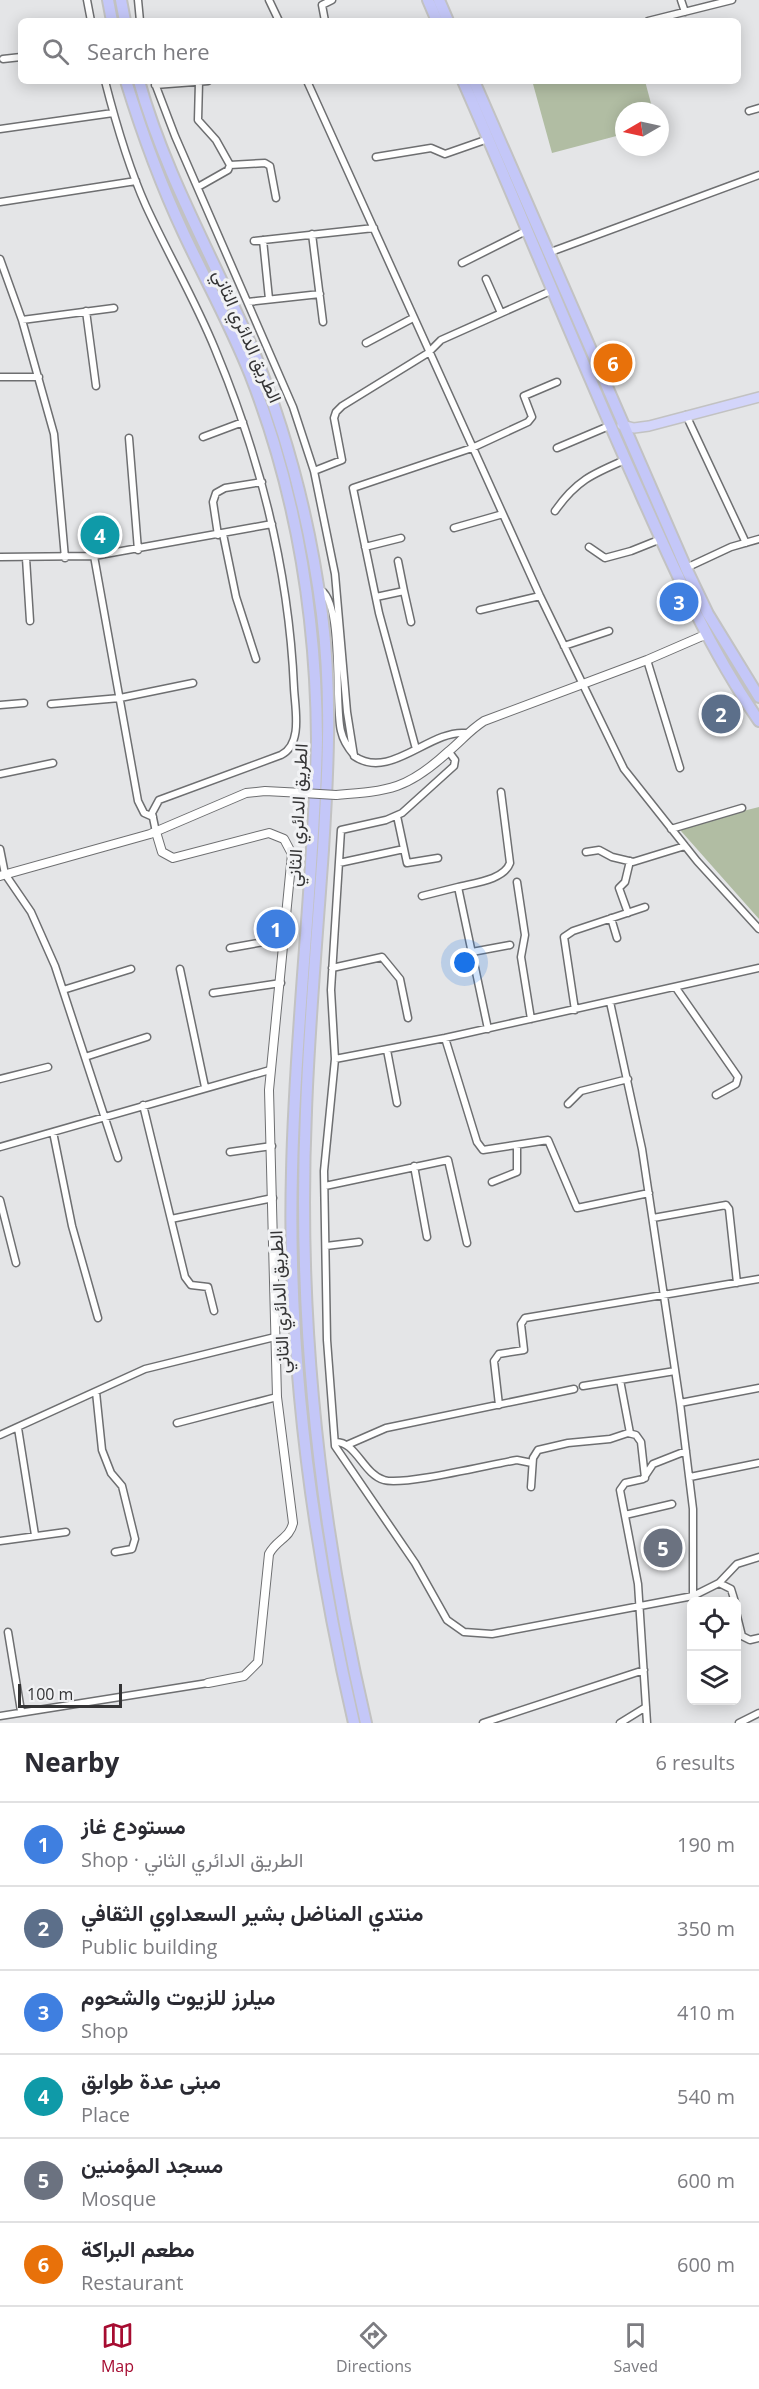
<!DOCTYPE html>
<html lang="en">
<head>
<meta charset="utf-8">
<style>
	:root { --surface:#fff; --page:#f2f2f3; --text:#2b2b33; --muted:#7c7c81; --line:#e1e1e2; --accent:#a60c31 }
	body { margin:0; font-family:"Open Sans",Vazirmatn,sans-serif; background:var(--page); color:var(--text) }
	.controls { position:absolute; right:18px; bottom:18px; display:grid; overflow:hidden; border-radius:9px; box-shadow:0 3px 15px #0003 }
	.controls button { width:54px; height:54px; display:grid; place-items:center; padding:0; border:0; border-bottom:2px solid var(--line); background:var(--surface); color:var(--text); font:30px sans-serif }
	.compass { position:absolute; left:615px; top:102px; width:54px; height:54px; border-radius:50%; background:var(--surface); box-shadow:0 3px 15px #0003; rotate:261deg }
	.scale { position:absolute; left:18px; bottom:15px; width:104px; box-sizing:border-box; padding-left:6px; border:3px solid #343435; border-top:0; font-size:16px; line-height:21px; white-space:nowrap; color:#343435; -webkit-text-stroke:4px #f1f2f4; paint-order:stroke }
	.you { position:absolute; left:465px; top:963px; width:21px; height:21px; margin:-15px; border:4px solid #fff; border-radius:50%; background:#1a73e8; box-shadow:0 0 0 9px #1a73e833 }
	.badge { display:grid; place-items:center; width:39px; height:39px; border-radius:50%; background:var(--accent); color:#fff; font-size:20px; font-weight:700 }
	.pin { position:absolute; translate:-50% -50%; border:3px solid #fff; box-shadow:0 2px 6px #0006 }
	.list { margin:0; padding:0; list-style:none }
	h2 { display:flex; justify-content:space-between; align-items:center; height:78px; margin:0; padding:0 24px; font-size:26px }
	h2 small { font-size:20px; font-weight:400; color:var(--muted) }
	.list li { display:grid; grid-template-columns:39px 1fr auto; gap:18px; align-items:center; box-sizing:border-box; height:84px; padding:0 24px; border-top:2px solid var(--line) }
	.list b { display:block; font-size:22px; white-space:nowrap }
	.list p { margin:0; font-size:20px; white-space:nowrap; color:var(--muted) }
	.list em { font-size:20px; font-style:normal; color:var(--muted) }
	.icon { flex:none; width:33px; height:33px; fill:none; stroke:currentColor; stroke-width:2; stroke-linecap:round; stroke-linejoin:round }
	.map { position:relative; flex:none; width:759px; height:1723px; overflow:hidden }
	.search { position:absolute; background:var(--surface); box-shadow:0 3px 15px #0003; left:18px; right:18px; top:18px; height:66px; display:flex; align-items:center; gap:15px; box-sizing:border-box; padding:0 21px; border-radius:9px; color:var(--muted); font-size:22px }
	.sheet { height:582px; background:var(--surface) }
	nav { display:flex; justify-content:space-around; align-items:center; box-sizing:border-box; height:84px; border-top:2px solid var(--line); background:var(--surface); font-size:16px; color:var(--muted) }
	nav a { display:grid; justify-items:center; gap:3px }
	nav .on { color:var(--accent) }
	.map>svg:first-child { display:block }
	.green { fill:#b1bda3 }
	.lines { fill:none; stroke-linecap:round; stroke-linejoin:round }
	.minor-casing { stroke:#6e6f71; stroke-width:9 }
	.tertiary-casing { stroke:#6e6f71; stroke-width:10 }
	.primary-casing { stroke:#c2c2c2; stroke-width:12 }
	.trunk-casing { stroke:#c2c2c2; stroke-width:14 }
	.minor { stroke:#fff; stroke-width:6 }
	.tertiary { stroke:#fff; stroke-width:8 }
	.primary { stroke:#d3d5fa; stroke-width:9 }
	.trunk { stroke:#c4c7f8; stroke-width:10 }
	.tertiary-bridge-casing { stroke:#6e6f71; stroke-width:10; stroke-linecap:butt }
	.tertiary-bridge { stroke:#fff; stroke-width:8 }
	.labels { text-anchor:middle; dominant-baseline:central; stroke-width:6; stroke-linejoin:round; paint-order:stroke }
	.street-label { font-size:18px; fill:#343435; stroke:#f1f2f4 }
</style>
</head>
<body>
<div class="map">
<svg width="759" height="1723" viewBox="0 0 759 1723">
	<rect width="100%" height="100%" fill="#e4e5e7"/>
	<path class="green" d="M 544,81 L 645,81 L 653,111 L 624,111 L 624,134 L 552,153 L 533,84 Z
		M 759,807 L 759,919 L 681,831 L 683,826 Z"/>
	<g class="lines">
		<g class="minor-casing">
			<path id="minor" d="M 87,0 L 91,21
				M 138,0 L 140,21
				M 269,0 L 279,21
				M 681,0 L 685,12
				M 325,21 L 322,5 L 332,0
				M 648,21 L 732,0
				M 3,59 L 21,57
				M 105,81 C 116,124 128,166 146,206 C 168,254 195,300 215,349 C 260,457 289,572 294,688 C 295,709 303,744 281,755 L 159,800 L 152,813 L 156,832
				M 154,81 L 175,136 L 293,407 L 314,471 L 335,574 L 347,712 L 354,756 C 390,781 429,730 465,733
				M 307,81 L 540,596 L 624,769 L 697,861 L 759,929
				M 155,85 L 208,81
				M 749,111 L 759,108
				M 0,129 L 113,113
				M 376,157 L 431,148 L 445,154 L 488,139
				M 230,165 L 265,163 L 270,166 L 276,198
				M 198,187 L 228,170 L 230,165 L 216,140 L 198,120 L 199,82
				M 0,202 L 136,181
				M 312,234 L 323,322
				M 263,240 L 269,299
				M 254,241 L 374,228
				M 548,253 L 759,175
				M 0,259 L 22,320 L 54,434 L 65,558
				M 462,263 L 528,230
				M 486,279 L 501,313
				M 248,302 L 320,294
				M 86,311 L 96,386
				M 22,320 L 114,308
				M 366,343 L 413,318
				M 0,377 L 39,377
				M 686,415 L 746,543
				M 203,437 L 243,422
				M 129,438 L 138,550
				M 557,448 L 609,426
				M 314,471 L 342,460 L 334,418 L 336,412 L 342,406 L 428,353 L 441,340 L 553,290
				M 555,511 C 576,481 592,474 625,460
				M 454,528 L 503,514
				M 223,534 L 236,597 L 256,659
				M 218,535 L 213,502 L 216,493 L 225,488 L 262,482
				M 365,547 L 401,538
				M 589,547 L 605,558 L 631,551 L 661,539
				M 94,556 L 138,801 L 144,813 L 153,817
				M 0,557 L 94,556 L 272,524
				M 26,558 L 30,621
				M 686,568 L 731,547 L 759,539
				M 319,589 C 344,598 334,705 341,731 C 343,740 348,748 354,755
				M 404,591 L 411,622
				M 376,597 L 404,591 L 398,561
				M 480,610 L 540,596
				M 564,646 L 609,631
				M 647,660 L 680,768
				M 51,704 L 120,698 L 193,683
				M 0,705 L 24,703
				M 416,749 L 379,613 L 353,488 L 472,448 L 528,422 L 532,417 L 524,396 L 557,382
				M 449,752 L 455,760 L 454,766 L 402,813 L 386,820 L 341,830 L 331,990 L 335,1059 L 324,1171 L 327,1340 L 335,1446 L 415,1563 L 447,1620 L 464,1632 L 492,1634 L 693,1596 L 719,1583 L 737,1564 L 759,1557
				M 0,774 L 53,763
				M 397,816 L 407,863 L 438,858
				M 671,829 L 742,808
				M 0,849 L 5,874 L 31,912 L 55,966 L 118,1158
				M 586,852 L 599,850 L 612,857 L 633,862 L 685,846
				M 339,863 L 404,849
				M 517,882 L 525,935 L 521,957 L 531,1019
				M 458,887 C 474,883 504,880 510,863 L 501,792
				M 422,896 L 458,887 L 488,1029
				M 628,913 L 619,888 L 625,882 L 630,861
				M 611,918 L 617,938
				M 230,948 L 286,938
				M 472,952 L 510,945
				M 332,968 L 382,957 L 400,979 L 408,1018
				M 180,969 L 205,1087
				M 676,988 L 738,1077 L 736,1084 L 716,1095
				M 63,990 L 131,969
				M 213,993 L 281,983
				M 610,1002 L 642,1149 L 680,1403 L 693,1509 L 693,1596
				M 575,1010 L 564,937 L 573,931 L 645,907
				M 445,1038 L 477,1142 L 483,1150 L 548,1140 L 577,1208 L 649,1193
				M 387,1050 L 397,1103
				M 85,1057 L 147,1037
				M 335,1059 L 445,1038 L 759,968
				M 0,1079 L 48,1067
				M 568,1104 L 581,1091 L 628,1079
				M 143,1105 L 185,1277 L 191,1285 L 208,1287 L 214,1311
				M 53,1132 L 72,1226 L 98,1318
				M 0,1147 L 270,1070
				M 230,1152 L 272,1146
				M 414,1166 L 427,1237
				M 492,1182 L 517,1172 L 517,1146
				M 325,1186 L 448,1160 L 467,1243
				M 0,1200 L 16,1263
				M 653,1218 L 726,1205 L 729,1209 L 737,1283
				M 171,1219 L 273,1198
				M 326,1246 L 359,1242
				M 620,1380 L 630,1433
				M 583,1386 L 675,1371
				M 96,1392 L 102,1450 L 111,1473 L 122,1486 L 135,1539 L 132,1549 L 115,1552
				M 680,1403 L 759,1388
				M 499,1405 L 494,1361 L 499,1354 L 524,1350 L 521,1324 L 525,1318 L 759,1279
				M 177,1423 L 277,1397
				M 18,1428 L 35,1535
				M 0,1435 L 145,1369 L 275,1337
				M 335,1442 C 356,1441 363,1474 384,1480 C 403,1486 492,1464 517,1460 L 532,1463
				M 347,1445 L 386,1428 L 574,1389
				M 690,1477 L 759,1463
				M 531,1487 L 533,1458 L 538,1450 L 568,1443 L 610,1439 L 628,1433 L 636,1435 L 641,1442 L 645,1478
				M 625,1515 L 672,1504
				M 0,1541 L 66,1532
				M 719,1583 L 731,1589 L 735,1602
				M 736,1612 L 742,1636 L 750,1640 L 759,1638
				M 8,1632 L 21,1711
				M 0,1716 L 208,1683
				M 483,1723 L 644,1670
				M 620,1723 L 646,1707
				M 647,1723 L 638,1584 L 620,1490 L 625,1483 L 643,1479 L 653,1464 L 686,1451
				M 739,1723 L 759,1713"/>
		</g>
		<g class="tertiary-casing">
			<path id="tertiary" d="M 336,795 C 390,791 408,789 449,751 C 462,740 470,730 484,721 L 647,660 L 707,634
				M 156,832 L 162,852 L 173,858 L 269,833 L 284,839 L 292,854 L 269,1090 L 277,1397 L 293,1523 C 290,1538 276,1540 269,1554 L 258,1662 L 244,1676 L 208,1683
				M 0,876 L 150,834 L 246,793 L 265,791 L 303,793"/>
		</g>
		<g class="primary-casing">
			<path id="primary" d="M 622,425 L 634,428 L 649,426 L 759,397"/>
		</g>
		<g class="trunk-casing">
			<path id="trunk" d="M 108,0 L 112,21
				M 121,0 L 125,21
				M 428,0 L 437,21
				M 439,0 L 448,21
				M 126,81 C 142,133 161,185 184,234 C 206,281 231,326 250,374 C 296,491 316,614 317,739 C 314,884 295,1027 292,1171 C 287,1357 312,1542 354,1723
				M 139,81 C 165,174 213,257 251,345 C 287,432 310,520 322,614 C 332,692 328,771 323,850 C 317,937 309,1024 306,1111 C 297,1318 319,1522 366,1723
				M 463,81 C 521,213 575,347 634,479 C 671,562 707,646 759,721
				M 474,81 L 686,568 L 708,614 L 759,697"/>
		</g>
		<use href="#minor" class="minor"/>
		<use href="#tertiary" class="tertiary"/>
		<use href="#primary" class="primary"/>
		<use href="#trunk" class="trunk"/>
		<g class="tertiary-bridge-casing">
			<path id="tertiary-bridge" d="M 303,793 L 336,795"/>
		</g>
		<use href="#tertiary-bridge" class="tertiary-bridge"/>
	</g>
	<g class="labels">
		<g class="street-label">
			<text transform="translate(248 336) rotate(66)">الطريق الدائري الثاني</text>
			<text transform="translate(297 815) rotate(-87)">الطريق الدائري الثاني</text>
			<text transform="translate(279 1302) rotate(-93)">الطريق الدائري الثاني</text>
		</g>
	</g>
</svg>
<div class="controls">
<button><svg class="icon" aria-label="locate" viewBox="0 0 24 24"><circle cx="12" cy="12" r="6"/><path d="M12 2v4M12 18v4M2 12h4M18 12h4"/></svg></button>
<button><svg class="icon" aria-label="layers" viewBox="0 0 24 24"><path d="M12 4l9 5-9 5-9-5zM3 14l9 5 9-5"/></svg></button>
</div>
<svg class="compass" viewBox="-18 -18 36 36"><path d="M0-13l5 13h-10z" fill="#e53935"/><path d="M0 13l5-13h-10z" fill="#7c7c81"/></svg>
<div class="scale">100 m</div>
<div class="you"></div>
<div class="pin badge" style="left:276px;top:929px;background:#3f7fe0">1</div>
<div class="pin badge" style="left:721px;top:714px;background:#5c6f8a">2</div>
<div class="pin badge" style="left:679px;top:602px;background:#3f7fe0">3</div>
<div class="pin badge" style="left:100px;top:535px;background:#0f9aa8">4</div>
<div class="pin badge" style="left:663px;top:1548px;background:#6b7280">5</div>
<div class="pin badge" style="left:613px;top:363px;background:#e8710a">6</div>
<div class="search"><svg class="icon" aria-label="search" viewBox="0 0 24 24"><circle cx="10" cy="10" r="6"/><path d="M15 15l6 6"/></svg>Search here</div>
</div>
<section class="sheet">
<h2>Nearby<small>6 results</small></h2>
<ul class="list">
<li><span class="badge" style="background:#3f7fe0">1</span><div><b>مستودع غاز</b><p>Shop · الطريق الدائري الثاني</p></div><em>190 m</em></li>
<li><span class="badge" style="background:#5c6f8a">2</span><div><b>منتدي المناضل بشير السعداوي الثقافي</b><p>Public building</p></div><em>350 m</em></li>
<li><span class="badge" style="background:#3f7fe0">3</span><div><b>ميلرز للزيوت والشحوم</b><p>Shop</p></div><em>410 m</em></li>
<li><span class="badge" style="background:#0f9aa8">4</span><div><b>مبنى عدة طوابق</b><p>Place</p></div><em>540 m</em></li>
<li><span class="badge" style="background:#6b7280">5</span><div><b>مسجد المؤمنين</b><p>Mosque</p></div><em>600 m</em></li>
<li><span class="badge" style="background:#e8710a">6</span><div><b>مطعم البراكة</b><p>Restaurant</p></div><em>600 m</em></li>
</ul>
</section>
<nav>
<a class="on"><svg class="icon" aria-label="map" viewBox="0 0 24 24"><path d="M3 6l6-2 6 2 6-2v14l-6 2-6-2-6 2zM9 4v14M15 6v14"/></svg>Map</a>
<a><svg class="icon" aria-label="directions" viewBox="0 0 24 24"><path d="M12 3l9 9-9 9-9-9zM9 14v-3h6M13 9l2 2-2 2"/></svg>Directions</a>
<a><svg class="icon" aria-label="saved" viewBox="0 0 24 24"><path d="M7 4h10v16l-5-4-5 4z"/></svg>Saved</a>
</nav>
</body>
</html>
